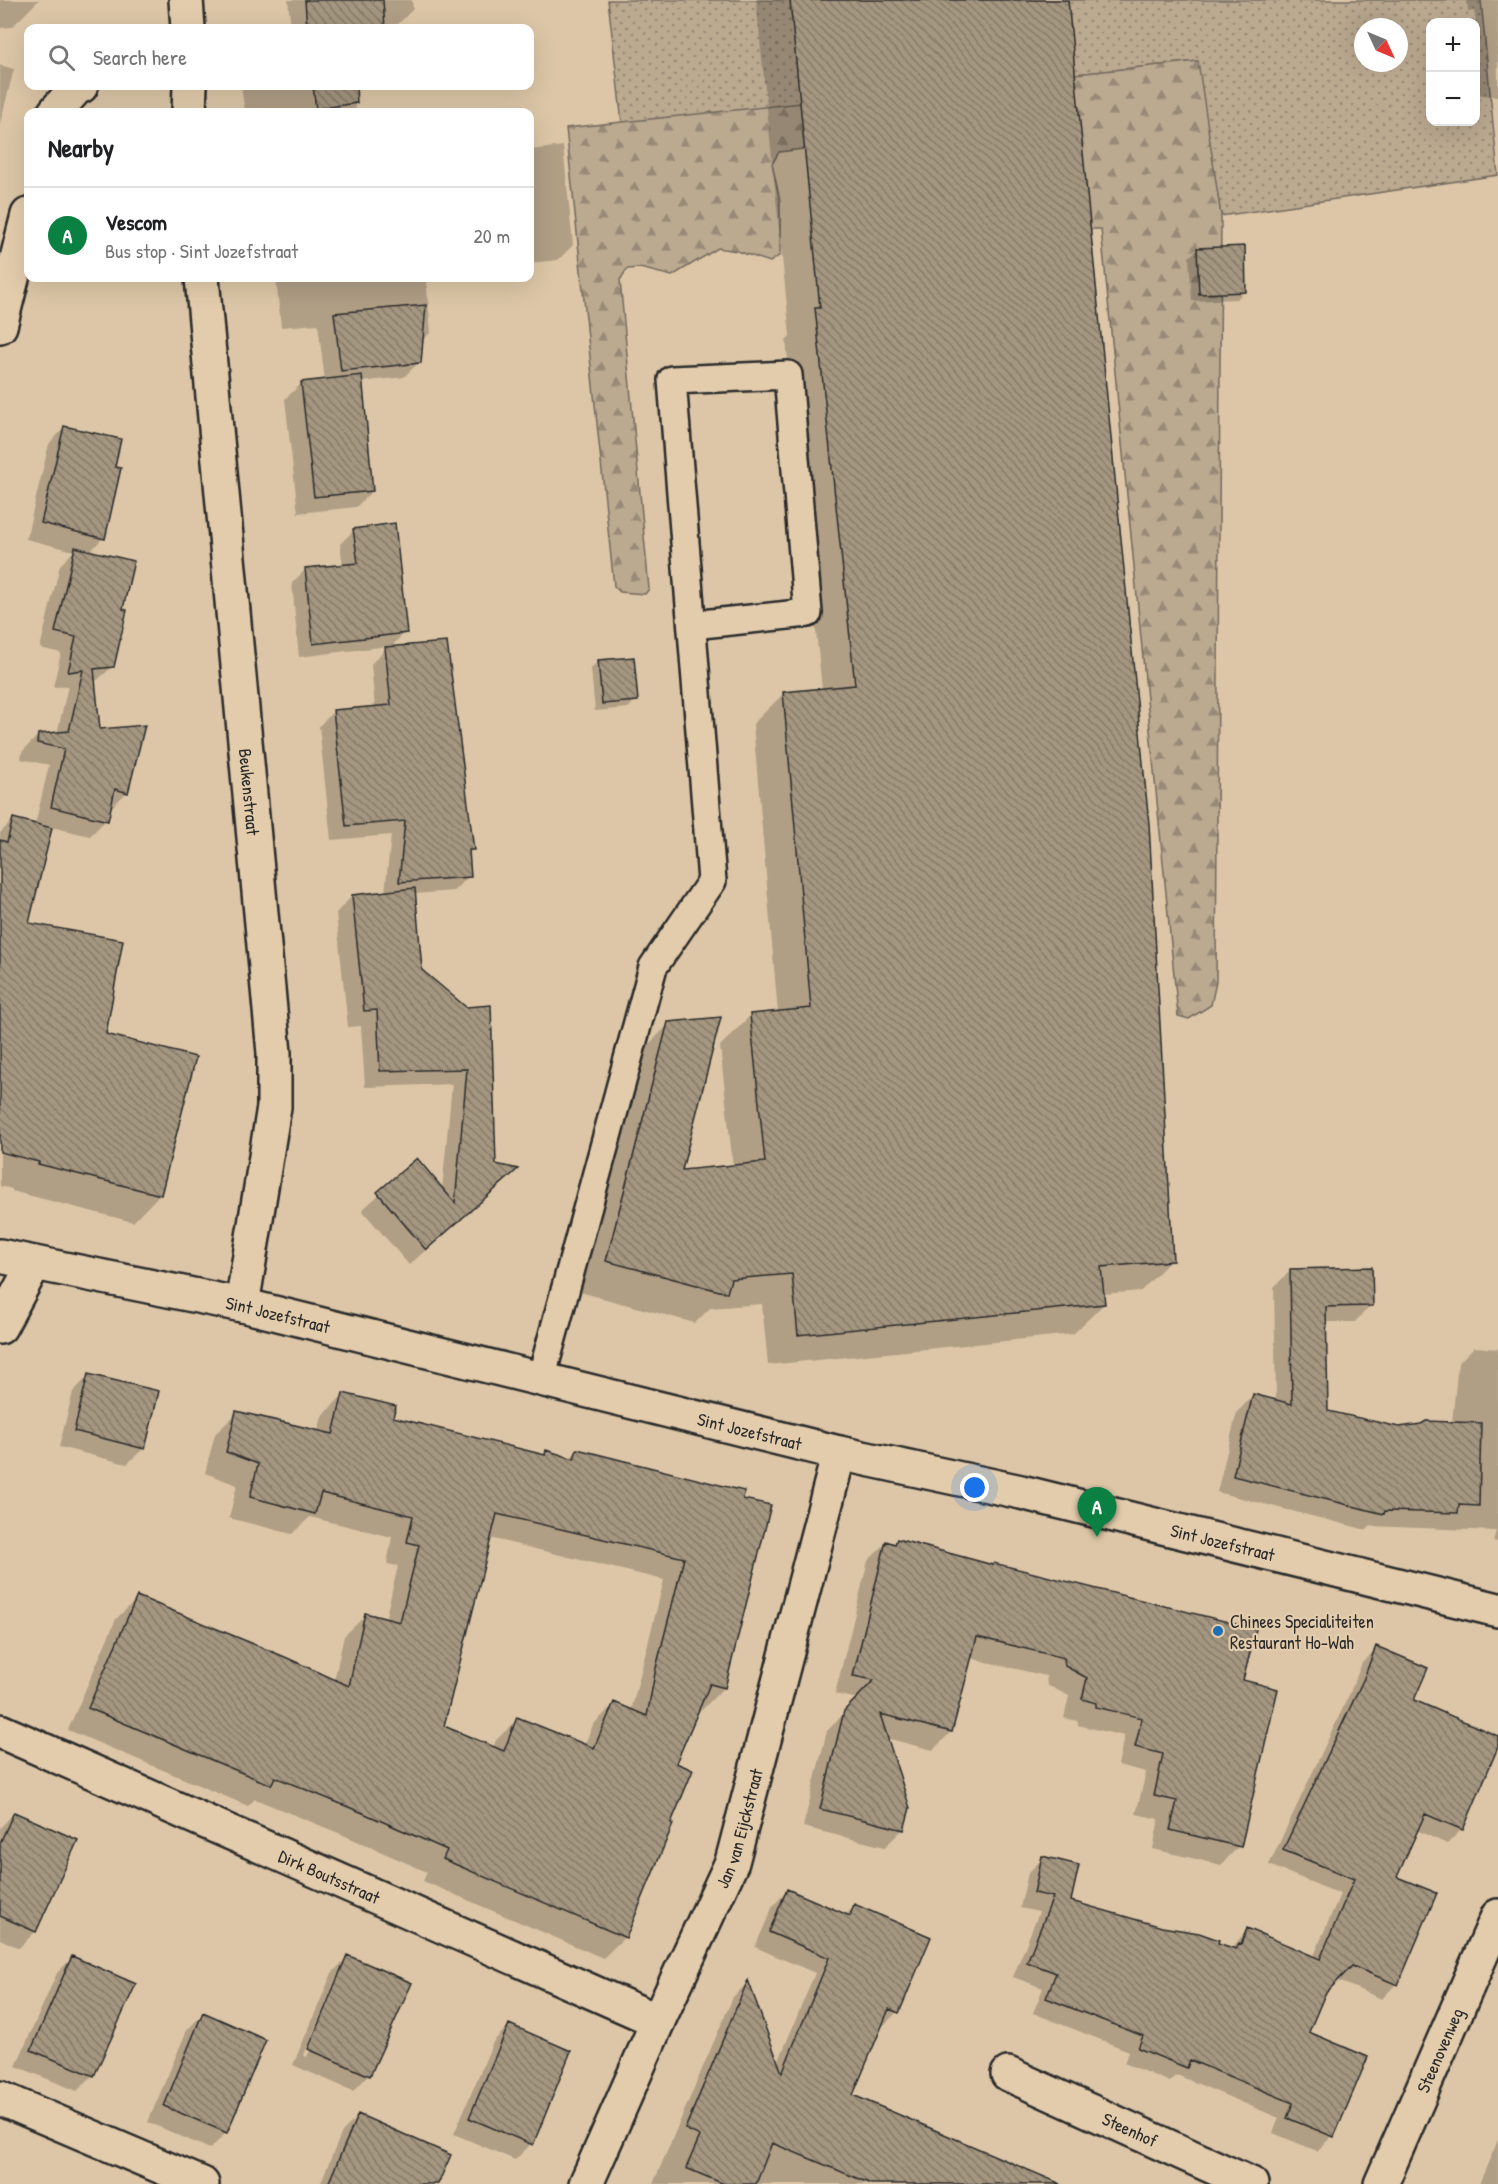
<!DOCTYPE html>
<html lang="en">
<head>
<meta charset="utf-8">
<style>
	:root { --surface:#fff; --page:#f2f2f2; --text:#202124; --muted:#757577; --line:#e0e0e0; --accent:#0b8043 }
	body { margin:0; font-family:"Patrick Hand",sans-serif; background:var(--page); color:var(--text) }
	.controls { position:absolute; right:18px; top:18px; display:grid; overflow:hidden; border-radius:12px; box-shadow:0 6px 24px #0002 }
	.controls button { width:54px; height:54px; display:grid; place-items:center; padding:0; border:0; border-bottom:2px solid var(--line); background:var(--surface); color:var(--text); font:30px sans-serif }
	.compass { position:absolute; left:1354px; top:18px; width:54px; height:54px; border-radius:50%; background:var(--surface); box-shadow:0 6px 24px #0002; rotate:134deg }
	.you { position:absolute; left:975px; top:1488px; width:21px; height:21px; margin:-15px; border:4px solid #fff; border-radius:50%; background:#1a73e8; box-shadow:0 0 0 9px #1a73e833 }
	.badge { display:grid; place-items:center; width:39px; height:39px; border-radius:50%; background:var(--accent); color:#fff; font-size:20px; font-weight:700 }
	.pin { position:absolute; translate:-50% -50px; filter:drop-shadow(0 2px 3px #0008) }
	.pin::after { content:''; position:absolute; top:32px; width:21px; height:18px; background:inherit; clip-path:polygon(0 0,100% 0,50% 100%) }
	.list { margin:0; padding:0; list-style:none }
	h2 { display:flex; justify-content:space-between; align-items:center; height:78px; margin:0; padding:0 24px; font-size:26px }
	h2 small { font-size:20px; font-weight:400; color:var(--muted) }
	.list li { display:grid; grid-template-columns:39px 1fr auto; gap:18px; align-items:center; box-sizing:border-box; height:96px; padding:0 24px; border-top:2px solid var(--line) }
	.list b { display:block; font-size:22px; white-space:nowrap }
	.list p { margin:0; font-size:20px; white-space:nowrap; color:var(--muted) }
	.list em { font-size:20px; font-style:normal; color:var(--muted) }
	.icon { flex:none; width:33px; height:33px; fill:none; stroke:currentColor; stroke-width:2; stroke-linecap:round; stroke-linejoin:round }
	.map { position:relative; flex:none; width:1498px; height:2184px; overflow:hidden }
	.search { position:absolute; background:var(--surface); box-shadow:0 6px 24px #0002; left:24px; top:24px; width:510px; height:66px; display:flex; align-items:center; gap:15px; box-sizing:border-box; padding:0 21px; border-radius:12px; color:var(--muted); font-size:22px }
	.panel { position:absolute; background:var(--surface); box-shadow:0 6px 24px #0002; left:24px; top:108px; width:510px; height:174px; border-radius:12px }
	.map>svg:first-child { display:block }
	.grass { fill:url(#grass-dots); stroke:#736a5e; stroke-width:1.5; fill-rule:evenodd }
	.forest { fill:url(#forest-firs); stroke:#736a5e; stroke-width:1.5 }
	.shadow { fill:#0003; fill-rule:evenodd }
	.building { fill:url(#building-back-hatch); stroke:#2b2b2b; stroke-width:1.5; fill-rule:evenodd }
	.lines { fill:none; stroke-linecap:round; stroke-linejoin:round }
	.service-casing { stroke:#2b2b2b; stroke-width:32 }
	.minor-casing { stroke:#2b2b2b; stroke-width:38 }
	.service { stroke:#e3ccac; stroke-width:27 }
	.minor { stroke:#e3ccac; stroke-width:33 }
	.poi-dot { fill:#1f6fb2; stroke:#e3ccac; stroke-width:2 }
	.labels { text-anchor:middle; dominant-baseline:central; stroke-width:4.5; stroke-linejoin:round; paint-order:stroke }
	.street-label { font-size:18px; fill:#2b2b2b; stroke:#e3ccac }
	.poi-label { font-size:18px; fill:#2b2b2b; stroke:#e3ccac; text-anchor:start }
</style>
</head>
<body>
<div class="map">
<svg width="1498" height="2184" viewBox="0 0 1498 2184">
	<defs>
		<pattern id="grass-dots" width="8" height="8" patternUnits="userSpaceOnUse" patternTransform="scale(1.5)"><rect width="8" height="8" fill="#bba990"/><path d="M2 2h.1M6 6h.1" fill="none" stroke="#988a76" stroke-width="1.8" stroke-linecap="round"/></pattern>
		<pattern id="forest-firs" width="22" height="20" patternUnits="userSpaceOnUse" patternTransform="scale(1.5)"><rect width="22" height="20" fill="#bba990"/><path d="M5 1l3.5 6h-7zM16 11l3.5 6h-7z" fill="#988a76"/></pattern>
		<pattern id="building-back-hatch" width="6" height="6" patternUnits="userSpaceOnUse" patternTransform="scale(1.5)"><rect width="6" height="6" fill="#a49680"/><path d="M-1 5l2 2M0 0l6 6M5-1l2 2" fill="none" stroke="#867b69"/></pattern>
	</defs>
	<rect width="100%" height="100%" fill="#dcc6a7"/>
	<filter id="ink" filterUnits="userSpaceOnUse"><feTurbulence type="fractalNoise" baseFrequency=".0167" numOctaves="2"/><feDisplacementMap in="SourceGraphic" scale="12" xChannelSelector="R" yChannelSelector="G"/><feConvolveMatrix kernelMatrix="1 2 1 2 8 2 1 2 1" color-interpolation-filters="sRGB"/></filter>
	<g filter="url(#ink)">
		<path class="grass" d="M 608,0 L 1481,0 L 1498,175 L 1221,216 L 1197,61 L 622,123 ZM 1430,22 L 1476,22 L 1476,122 L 1430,122 ZM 1363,27 L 1399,27 L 1399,63 L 1363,63 Z"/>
		<path class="forest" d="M 1198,61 L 1221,216 L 1216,982 L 1211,1005 L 1189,1019 L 1178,1016 L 1101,229 L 1041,229 L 982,127 L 779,152 L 772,164 L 780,201 L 780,255 L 770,262 L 737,251 L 718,248 L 672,276 L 640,268 L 627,269 L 620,280 L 649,589 L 645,594 L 620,592 L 614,586 L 566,128 Z"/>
		<path class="shadow" d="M 0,0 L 39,0 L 12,27 L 0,28 Z
			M 288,0 L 412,0 L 413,9 L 398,24 L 377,26 L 375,28 L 291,28 Z
			M 756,0 L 1066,0 L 1171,1260 L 1141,1291 L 1103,1294 L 1104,1304 L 1073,1334 L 768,1365 L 762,1304 L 710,1308 L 695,1323 L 576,1291 L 638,1055 L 669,1024 L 680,1172 L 733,1167 L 720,1046 L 750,1016 L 778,1013 L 753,724 L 784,693 L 822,689 L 786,340 L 790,336 Z
			M 1467,0 L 1498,0 L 1498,97 L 1476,94 L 1478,63 L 1476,22 L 1474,11 L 1468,12 Z
			M 0,65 L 14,69 L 0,124 Z
			M 241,86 L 354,86 L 356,112 L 245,112 Z
			M 563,146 L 573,245 L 558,260 L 530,263 L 530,150 Z
			M 1197,250 L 1245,291 L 1237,299 L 1192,301 L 1189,257 Z
			M 276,278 L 426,278 L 431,332 L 421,342 L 419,362 L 404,377 L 361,382 L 372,491 L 356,507 L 298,513 L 285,399 L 302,383 L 325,381 L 318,324 L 281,327 Z
			M 65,427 L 113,468 L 103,538 L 89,552 L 121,610 L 113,666 L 94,683 L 99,730 L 127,792 L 111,808 L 109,808 L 106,820 L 90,836 L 51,827 L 27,924 L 105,1035 L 160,1194 L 133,1222 L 12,1191 L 12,1189 L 0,1186 L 0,833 L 13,820 L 35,825 L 49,765 L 21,759 L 22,752 L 38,735 L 57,734 L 68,686 L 53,687 L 61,653 L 40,648 L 60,565 L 74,551 L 26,539 L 49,444 Z
			M 354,530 L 405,632 L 389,649 L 473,849 L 468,854 L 469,876 L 454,891 L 414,894 L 420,971 L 465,1008 L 500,1185 L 409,1265 L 362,1210 L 417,1161 L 442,1190 L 452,1084 L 365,1087 L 361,1026 L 348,1027 L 336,913 L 352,896 L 385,893 L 391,835 L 331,840 L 319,726 L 334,711 L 375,708 L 371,664 L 388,646 L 299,657 L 292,583 L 306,569 L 343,566 L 340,544 Z
			M 598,661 L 636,700 L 628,708 L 595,711 L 591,669 Z
			M 1290,1271 L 1371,1305 L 1355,1322 L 1325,1322 L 1326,1412 L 1399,1429 L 1452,1423 L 1458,1363 L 1474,1347 L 1498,1349 L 1498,1542 L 1493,1541 L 1496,1531 L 1370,1526 L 1367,1530 L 1217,1492 L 1237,1412 L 1253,1396 L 1276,1401 L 1274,1287 Z
			M 89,1375 L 144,1448 L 127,1464 L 59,1447 L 73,1392 Z
			M 344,1394 L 392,1418 L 542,1456 L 547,1451 L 569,1459 L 577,1451 L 743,1492 L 724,1687 L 703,1709 L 698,1708 L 675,1763 L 625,1937 L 603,1958 L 423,1881 L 427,1872 L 341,1834 L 255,1799 L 248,1806 L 68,1730 L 116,1619 L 138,1598 L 334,1681 L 344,1636 L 366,1615 L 385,1620 L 398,1566 L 387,1564 L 392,1537 L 310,1517 L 292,1534 L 229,1518 L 237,1485 L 205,1473 L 215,1434 L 237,1413 L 318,1432 L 322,1416 ZM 490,1538 L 664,1580 L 631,1711 L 614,1704 L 593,1725 L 584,1746 L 518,1719 L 496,1740 L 493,1748 L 442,1727 Z
			M 897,1541 L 1241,1681 L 1239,1846 L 1221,1865 L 1153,1849 L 1159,1819 L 1136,1814 L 1146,1772 L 1118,1765 L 1124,1736 L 1078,1725 L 1078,1721 L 1064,1718 L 1069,1696 L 1047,1685 L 1046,1676 L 970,1658 L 951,1732 L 933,1750 L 886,1738 L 903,1829 L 885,1847 L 803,1827 L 827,1731 L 858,1699 L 835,1694 L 868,1561 L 886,1543 L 893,1545 Z
			M 1377,1648 L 1412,1701 L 1498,1738 L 1498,1743 L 1462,1829 L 1447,1844 L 1416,1830 L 1395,1877 L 1435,1894 L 1396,1984 L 1382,1999 L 1336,1980 L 1323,1993 L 1307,2032 L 1332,2136 L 1317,2151 L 1273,2133 L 1279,2118 L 1177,2075 L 1170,2082 L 1124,2063 L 1129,2051 L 1033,2013 L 1043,1988 L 1013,1977 L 1039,1912 L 1020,1908 L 1028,1873 L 1043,1858 L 1069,1902 L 1231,1949 L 1247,1930 L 1313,1958 L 1340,1894 L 1269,1865 L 1349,1695 L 1362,1663 Z
			M 14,1813 L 35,1932 L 19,1948 L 0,1939 L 0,1828 Z
			M 787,1891 L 845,1916 L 855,1905 L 897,2012 L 882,2027 L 880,2026 L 851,2095 L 1057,2184 L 653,2184 L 733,1997 L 747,1983 L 777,2065 L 815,1973 L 755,1947 L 773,1906 Z
			M 73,1957 L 93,2075 L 77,2091 L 16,2066 L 57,1973 Z
			M 348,1957 L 369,2075 L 353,2091 L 293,2065 L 332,1973 ZM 338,1974 L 341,1974 L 307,2057 L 304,2055 Z
			M 203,2014 L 226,2133 L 210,2149 L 148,2122 L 187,2030 Z
			M 509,2025 L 531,2144 L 515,2160 L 454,2134 L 493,2042 Z
			M 358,2116 L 437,2184 L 320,2184 L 342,2132 Z
			M 1498,2140 L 1498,2184 L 1479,2184 Z"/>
		<path class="building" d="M 305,0 L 383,0 L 385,28 L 307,28 Z
			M 790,0 L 1068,0 L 1149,824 L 1173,1261 L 1101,1267 L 1105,1304 L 798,1335 L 792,1274 L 731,1279 L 727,1293 L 606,1261 L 668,1022 L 721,1017 L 682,1170 L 765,1162 L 750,1014 L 811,1008 L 783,692 L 855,685 L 815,308 L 820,308 Z
			M 313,86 L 356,86 L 357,103 L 316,109 Z
			M 1245,246 L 1246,292 L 1199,294 L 1197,248 Z
			M 426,305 L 421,363 L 341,371 L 334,313 Z
			M 362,375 L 373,491 L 314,497 L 301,382 Z
			M 64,426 L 121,439 L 115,467 L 121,468 L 105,539 L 41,523 Z
			M 395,523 L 407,633 L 313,644 L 305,568 L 358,563 L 353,529 Z
			M 75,547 L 134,561 L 123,609 L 127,610 L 114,667 L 94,669 L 100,729 L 145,725 L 128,793 L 115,789 L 108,821 L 51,807 L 64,749 L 37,743 L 38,734 L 69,731 L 83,670 L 68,672 L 76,637 L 55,632 Z
			M 447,642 L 474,850 L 469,850 L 471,877 L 399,882 L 405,821 L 346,826 L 333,710 L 391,705 L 385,647 Z
			M 634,657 L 638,701 L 602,704 L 598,660 Z
			M 13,818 L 52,828 L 29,923 L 123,940 L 106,1034 L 196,1057 L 161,1195 L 38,1164 L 39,1162 L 0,1152 L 0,840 L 7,842 Z
			M 415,888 L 422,970 L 466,1007 L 491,1005 L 496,1164 L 518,1169 L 426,1250 L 377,1192 L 417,1158 L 455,1203 L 467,1069 L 380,1071 L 377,1010 L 364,1011 L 352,895 Z
			M 1372,1267 L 1373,1306 L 1326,1307 L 1328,1411 L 1399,1427 L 1421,1424 L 1426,1421 L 1481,1423 L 1479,1506 L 1459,1505 L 1458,1513 L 1385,1511 L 1384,1514 L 1233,1476 L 1253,1394 L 1292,1404 L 1290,1269 Z
			M 88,1374 L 159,1391 L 145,1449 L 74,1431 Z
			M 343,1393 L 396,1406 L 393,1417 L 545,1455 L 546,1450 L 574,1459 L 577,1449 L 744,1491 L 743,1499 L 771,1505 L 725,1688 L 710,1684 L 676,1763 L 693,1770 L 671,1823 L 673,1824 L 626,1938 L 443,1859 L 447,1850 L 363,1813 L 275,1777 L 271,1785 L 88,1708 L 137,1596 L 285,1657 L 349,1686 L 365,1613 L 400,1622 L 419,1545 L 407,1542 L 413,1516 L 321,1493 L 315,1514 L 250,1497 L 258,1464 L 226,1452 L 236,1411 L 333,1434 ZM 497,1514 L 684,1558 L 656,1668 L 647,1716 L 614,1702 L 594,1748 L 517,1717 L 504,1751 L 444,1726 Z
			M 897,1539 L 993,1565 L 994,1563 L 1256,1629 L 1243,1680 L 1278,1689 L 1241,1847 L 1170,1830 L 1177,1801 L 1154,1796 L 1163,1754 L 1135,1747 L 1142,1718 L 1096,1707 L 1096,1703 L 1082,1699 L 1087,1678 L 1065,1666 L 1064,1658 L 977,1637 L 952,1732 L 880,1714 L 910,1808 L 904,1830 L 820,1809 L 844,1711 L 874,1680 L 853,1676 L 886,1541 L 895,1544 Z
			M 1376,1646 L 1428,1668 L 1414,1700 L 1498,1736 L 1498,1747 L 1463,1830 L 1425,1814 L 1397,1877 L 1437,1893 L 1398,1985 L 1352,1966 L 1325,1994 L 1309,2032 L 1368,2057 L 1334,2137 L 1287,2118 L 1293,2103 L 1190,2060 L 1187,2068 L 1138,2048 L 1143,2036 L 1046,1998 L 1056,1973 L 1027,1962 L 1053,1897 L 1034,1893 L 1042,1856 L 1079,1865 L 1071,1901 L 1162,1927 L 1199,1933 L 1219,1940 L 1218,1943 L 1236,1949 L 1239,1943 L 1241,1944 L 1247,1928 L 1320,1959 L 1354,1879 L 1283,1850 L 1364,1678 Z
			M 14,1812 L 78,1840 L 36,1932 L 0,1916 L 0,1843 Z
			M 787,1889 L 850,1916 L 854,1904 L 931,1937 L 899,2013 L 889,2009 L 853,2095 L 1061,2184 L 871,2184 L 772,2143 L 756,2184 L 724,2184 L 686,2168 L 700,2136 L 685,2129 L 748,1980 L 782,2073 L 829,1958 L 769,1932 Z
			M 347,1955 L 412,1983 L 370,2076 L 308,2049 Z
			M 72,1956 L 136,1984 L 94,2076 L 31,2050 Z
			M 203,2012 L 266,2040 L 227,2133 L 164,2106 Z
			M 509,2024 L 571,2051 L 533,2145 L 469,2118 Z
			M 358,2114 L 451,2155 L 438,2184 L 328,2184 Z"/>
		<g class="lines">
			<g class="service-casing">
				<path id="service" d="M 541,1379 L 653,967 L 712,881 L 672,380 L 788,375 L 808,613 L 692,625"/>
			</g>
			<g class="minor-casing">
				<g id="minor">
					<path d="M 186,0 L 188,28"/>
					<path d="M 55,112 L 78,86 L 81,86"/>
					<path d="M 189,112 L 190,86"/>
					<path id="s1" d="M 202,278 L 274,1053 L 274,1107 L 242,1305"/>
					<path d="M 0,326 L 28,215"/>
					<path id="s2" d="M 0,1256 L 242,1305 L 839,1453 L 1021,1492 L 1498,1610"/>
					<path d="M 0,1327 L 34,1264"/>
					<path id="s3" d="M 0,1731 L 658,2021"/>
					<path id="s4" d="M 1008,2074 L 1251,2184"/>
					<path d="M 0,2098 L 202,2184"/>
					<path id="s5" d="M 586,2184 L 658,2021 L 732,1862 L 839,1453"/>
					<path id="s6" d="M 1381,2184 L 1498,1916"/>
				</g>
			</g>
			<use href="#service" class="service"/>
			<use href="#minor" class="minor"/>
		</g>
	</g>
	<circle class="poi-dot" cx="1218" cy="1631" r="6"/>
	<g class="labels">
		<g class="street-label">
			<text stroke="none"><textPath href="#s1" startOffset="516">Beukenstraat</textPath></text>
			<text stroke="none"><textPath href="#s2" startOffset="284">Sint Jozefstraat</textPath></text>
			<text stroke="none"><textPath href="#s2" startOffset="770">Sint Jozefstraat</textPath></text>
			<text stroke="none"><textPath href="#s2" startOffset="1256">Sint Jozefstraat</textPath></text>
			<text stroke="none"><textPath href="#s5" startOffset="388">Jan van Eijckstraat</textPath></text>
			<text stroke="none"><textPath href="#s3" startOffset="360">Dirk Boutsstraat</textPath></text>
			<text stroke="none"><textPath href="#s6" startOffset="146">Steenovenweg</textPath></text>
			<text stroke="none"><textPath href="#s4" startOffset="134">Steenhof</textPath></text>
		</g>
		<g class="poi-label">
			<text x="1230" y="1621">Chinees Specialiteiten<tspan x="1230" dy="21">Restaurant Ho-Wah</tspan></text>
		</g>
	</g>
</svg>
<div class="controls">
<button>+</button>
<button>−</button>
</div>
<svg class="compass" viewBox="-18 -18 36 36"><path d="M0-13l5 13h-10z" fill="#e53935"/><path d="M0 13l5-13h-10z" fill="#757577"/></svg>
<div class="you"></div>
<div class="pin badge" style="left:1097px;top:1537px">A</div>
<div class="search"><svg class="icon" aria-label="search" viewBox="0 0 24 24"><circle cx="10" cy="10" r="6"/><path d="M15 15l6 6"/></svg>Search here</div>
<section class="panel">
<h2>Nearby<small></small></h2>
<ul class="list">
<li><span class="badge">A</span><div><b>Vescom</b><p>Bus stop · Sint Jozefstraat</p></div><em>20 m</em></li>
</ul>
</section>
</div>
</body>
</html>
